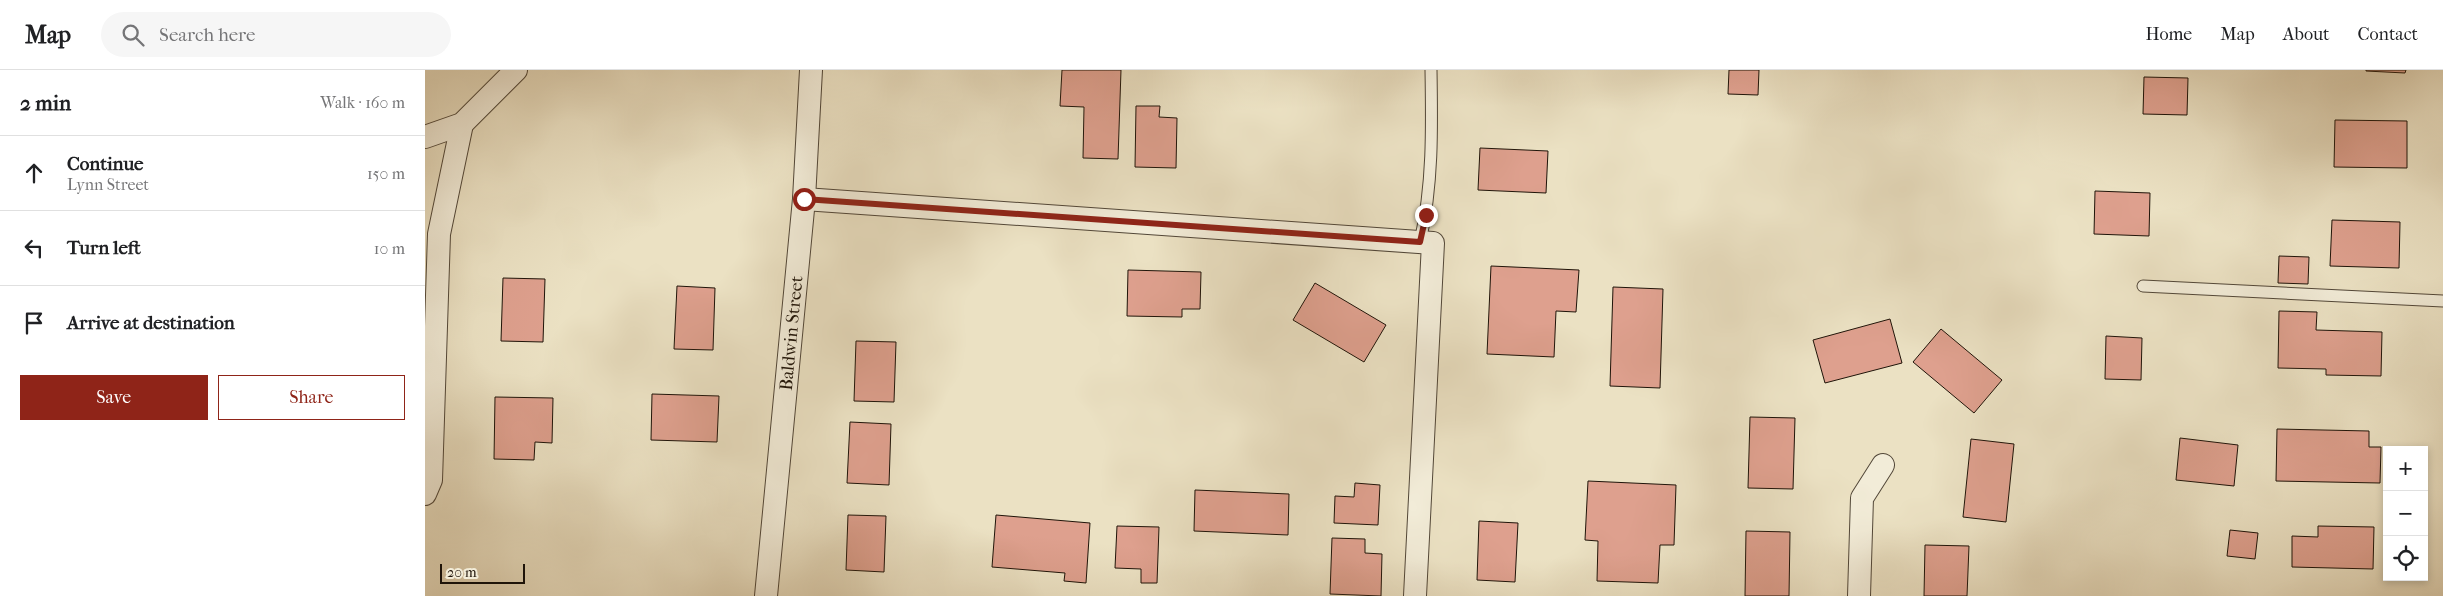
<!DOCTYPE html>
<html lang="en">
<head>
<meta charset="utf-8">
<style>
	:root { --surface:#fff; --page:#f6f6f6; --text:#202124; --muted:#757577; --line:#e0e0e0; --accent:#8f2418 }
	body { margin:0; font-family:"IM FELL French Canon",serif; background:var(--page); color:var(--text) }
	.controls { position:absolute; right:15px; bottom:15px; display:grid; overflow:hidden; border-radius:0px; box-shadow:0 2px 8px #0003 }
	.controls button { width:45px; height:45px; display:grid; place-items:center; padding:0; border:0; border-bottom:1px solid var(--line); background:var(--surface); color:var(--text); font:25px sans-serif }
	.scale { position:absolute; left:15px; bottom:12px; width:85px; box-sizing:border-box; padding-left:5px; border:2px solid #1f1409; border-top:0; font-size:14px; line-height:18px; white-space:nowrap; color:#1f1409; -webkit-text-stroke:4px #f2ecd8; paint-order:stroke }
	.stop { position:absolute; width:15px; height:15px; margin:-11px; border:4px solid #8f2418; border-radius:50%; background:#fff }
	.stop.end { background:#8f2418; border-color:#fff; box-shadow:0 1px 5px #0008 }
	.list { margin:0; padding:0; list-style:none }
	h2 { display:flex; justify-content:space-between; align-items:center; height:65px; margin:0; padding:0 20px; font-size:21px }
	h2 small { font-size:16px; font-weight:400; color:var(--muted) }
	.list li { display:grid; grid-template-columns:32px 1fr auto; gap:15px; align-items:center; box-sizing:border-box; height:75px; padding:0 20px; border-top:1px solid var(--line) }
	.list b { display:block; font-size:19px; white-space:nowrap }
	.list p { margin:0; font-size:16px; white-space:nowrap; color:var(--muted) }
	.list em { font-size:16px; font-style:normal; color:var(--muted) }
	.actions { display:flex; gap:10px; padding:15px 20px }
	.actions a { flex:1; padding:11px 0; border:1px solid var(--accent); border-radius:0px; text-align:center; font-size:18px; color:var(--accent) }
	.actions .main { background:var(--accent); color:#fff }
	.icon { flex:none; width:28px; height:28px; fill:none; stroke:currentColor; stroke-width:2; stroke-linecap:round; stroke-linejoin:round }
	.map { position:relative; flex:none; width:2018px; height:526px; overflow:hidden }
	header { display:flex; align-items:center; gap:30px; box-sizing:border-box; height:70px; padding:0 25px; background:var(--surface); border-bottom:1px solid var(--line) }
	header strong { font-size:24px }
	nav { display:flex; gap:28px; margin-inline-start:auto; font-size:18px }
	.search { width:350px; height:45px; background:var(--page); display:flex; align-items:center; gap:12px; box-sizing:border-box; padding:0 18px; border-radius:28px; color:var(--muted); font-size:19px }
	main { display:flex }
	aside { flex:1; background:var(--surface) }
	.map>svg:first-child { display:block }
	.building { fill:#dea08e; stroke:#1f1409 }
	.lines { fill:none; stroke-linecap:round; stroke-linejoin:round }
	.lane-casing { stroke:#524738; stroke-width:13 }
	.street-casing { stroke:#524738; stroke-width:24 }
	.lane { stroke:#f2ecd8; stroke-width:11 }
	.street { stroke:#f2ecd8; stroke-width:22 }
	.route { stroke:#8f2418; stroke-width:6 }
	.labels { text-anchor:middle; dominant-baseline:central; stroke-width:4; stroke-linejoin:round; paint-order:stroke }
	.street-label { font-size:18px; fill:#1f1409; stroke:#f2ecd8 }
</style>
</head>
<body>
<header>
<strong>Map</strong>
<div class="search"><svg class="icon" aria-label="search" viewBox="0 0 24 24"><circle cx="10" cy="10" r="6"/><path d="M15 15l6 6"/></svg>Search here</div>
<nav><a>Home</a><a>Map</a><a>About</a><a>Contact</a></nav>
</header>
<main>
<aside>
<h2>2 min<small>Walk · 160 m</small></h2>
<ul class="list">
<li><svg class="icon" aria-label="ahead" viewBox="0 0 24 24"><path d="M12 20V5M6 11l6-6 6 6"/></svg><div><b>Continue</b><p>Lynn Street</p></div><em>150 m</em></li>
<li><svg class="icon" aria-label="left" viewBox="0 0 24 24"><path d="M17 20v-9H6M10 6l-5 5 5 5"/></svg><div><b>Turn left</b></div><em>10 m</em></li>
<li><svg class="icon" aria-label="arrive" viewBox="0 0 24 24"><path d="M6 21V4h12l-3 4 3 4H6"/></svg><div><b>Arrive at destination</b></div></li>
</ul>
<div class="actions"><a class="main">Save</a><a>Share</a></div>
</aside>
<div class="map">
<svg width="2018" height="526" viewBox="0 0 2018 526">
	<rect width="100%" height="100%" fill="#ebe1c3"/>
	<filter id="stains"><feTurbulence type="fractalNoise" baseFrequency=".004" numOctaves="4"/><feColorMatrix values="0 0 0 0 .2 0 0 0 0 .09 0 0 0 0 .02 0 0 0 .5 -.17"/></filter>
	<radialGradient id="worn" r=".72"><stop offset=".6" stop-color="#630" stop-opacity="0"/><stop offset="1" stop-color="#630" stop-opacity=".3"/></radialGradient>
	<path class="building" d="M 637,0 L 696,0 L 693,89 L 658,88 L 659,37 L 635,36 Z
		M 1304,0 L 1334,0 L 1333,25 L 1303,24 Z
		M 1941,0 L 1981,0 L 1980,3 L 1941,1 Z
		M 1719,7 L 1763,8 L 1762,45 L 1718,44 Z
		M 711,36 L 735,36 L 734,47 L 752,48 L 751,98 L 710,97 Z
		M 1910,50 L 1982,51 L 1982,98 L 1909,97 Z
		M 1055,78 L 1123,81 L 1121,123 L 1053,120 Z
		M 1670,121 L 1725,123 L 1724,166 L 1669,164 Z
		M 1907,150 L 1975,152 L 1974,198 L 1905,196 Z
		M 1854,186 L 1884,187 L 1883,214 L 1853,213 Z
		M 1066,196 L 1154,200 L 1151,242 L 1131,241 L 1129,287 L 1062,284 Z
		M 703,200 L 776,202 L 775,239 L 757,239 L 757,247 L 702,246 Z
		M 78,208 L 120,209 L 118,272 L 76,271 Z
		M 890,213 L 961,255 L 939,292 L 868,250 Z
		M 252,216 L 290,218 L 288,280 L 249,279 Z
		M 1188,217 L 1238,219 L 1235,318 L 1185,316 Z
		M 1854,241 L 1892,242 L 1891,260 L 1957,262 L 1956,306 L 1901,305 L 1901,299 L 1853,298 Z
		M 1465,249 L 1477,293 L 1400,313 L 1388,270 Z
		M 1516,259 L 1577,310 L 1549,343 L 1488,292 Z
		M 1681,266 L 1717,268 L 1716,310 L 1680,309 Z
		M 431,271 L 471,272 L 469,332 L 429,331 Z
		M 227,324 L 294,326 L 292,372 L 226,370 Z
		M 70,327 L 128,328 L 127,373 L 110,372 L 109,390 L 69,389 Z
		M 1325,347 L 1370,348 L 1368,419 L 1323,418 Z
		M 425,352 L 466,354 L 464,415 L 422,413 Z
		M 1852,359 L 1944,361 L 1944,377 L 1956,377 L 1955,413 L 1851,411 Z
		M 1755,368 L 1813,375 L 1809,416 L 1751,410 Z
		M 1546,369 L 1589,374 L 1581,452 L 1538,447 Z
		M 1163,411 L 1251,415 L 1249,475 L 1235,475 L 1233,513 L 1172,511 L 1173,471 L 1160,470 Z
		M 930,413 L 955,415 L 953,455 L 909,453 L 910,426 L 929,427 Z
		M 770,420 L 864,424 L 863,465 L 769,461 Z
		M 423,445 L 461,446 L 459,502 L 421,500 Z
		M 571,445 L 665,453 L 661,513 L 639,511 L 640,503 L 567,497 Z
		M 1054,451 L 1093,453 L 1090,512 L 1052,510 Z
		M 692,456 L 734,457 L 732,513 L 716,513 L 716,499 L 690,498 Z
		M 1893,456 L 1949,457 L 1948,499 L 1867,497 L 1867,466 L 1893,467 Z
		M 1805,460 L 1833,463 L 1830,489 L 1802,486 Z
		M 1321,461 L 1365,462 L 1364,526 L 1320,526 Z
		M 907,468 L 940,469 L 940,483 L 957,484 L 956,526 L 905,524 Z
		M 1500,475 L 1544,476 L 1542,526 L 1499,526 Z"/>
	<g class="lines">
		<g class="lane-casing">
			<path id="lane" d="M 995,172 C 1008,115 1007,58 1006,0
				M 1718,216 L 2018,231"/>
		</g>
		<g class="street-casing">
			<g id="street">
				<path d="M 0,67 L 37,54 L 91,0"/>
				<path d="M 379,129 L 1008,173 L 990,526"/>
				<path d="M 0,424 L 6,410 L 14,164 L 37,54"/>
				<path id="s1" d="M 341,526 L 379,129 L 386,0"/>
				<path d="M 1434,526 L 1437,428 L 1458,395"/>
			</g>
		</g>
		<use href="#lane" class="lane"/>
		<use href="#street" class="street"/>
	</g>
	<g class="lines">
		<path class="route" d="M 379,129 L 995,172 L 1001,145"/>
	</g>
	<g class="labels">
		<g class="street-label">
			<text stroke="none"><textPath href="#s1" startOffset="264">Baldwin Street</textPath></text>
		</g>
	</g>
	<rect width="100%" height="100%" filter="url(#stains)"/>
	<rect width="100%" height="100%" fill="url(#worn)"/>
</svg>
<div class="controls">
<button>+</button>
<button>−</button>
<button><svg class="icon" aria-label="locate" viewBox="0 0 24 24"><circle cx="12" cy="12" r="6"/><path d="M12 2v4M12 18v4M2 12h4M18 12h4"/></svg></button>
</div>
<div class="scale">20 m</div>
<div class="stop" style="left:379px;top:129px"></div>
<div class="stop end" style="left:1001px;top:145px"></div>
</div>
</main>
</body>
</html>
